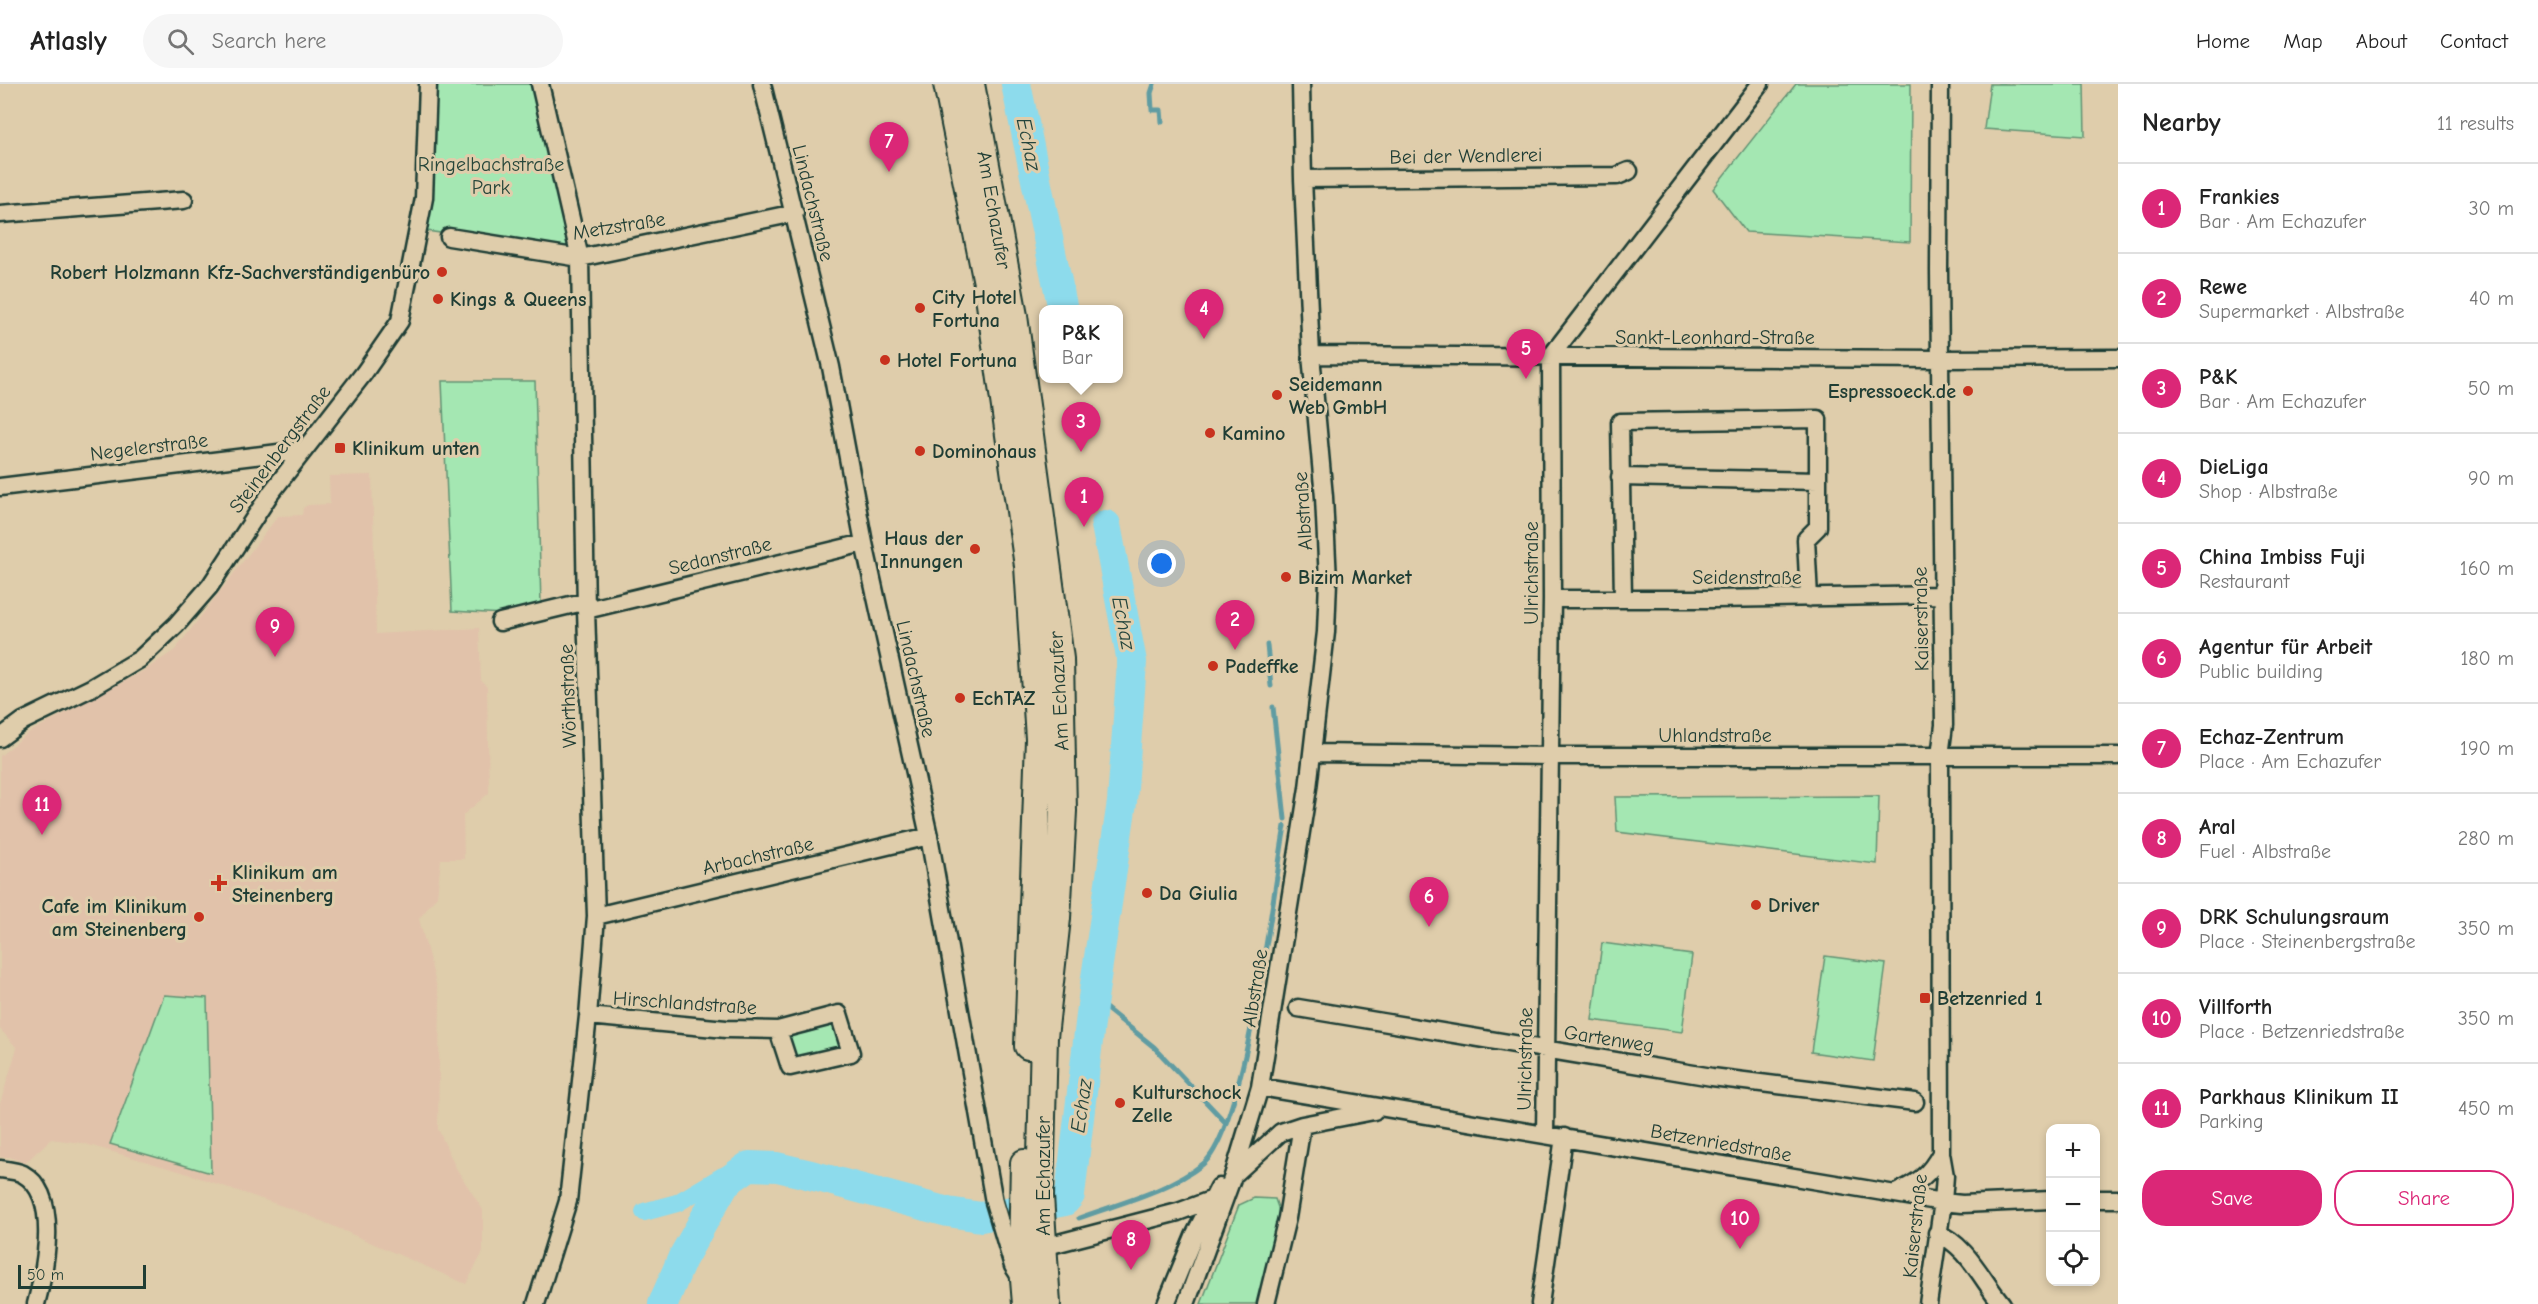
<!DOCTYPE html>
<html lang="en">
<head>
<meta charset="utf-8">
<style>
	:root { --surface:#fff; --page:#f6f6f6; --text:#222; --muted:#767676; --line:#e0e0e0; --accent:#db2777 }
	body { margin:0; font-family:"Comic Neue",sans-serif; background:var(--page); color:var(--text) }
	.controls { position:absolute; right:18px; bottom:18px; display:grid; overflow:hidden; border-radius:12px; box-shadow:0 3px 9px #0003 }
	.controls button { width:54px; height:54px; display:grid; place-items:center; padding:0; border:0; border-bottom:2px solid var(--line); background:var(--surface); color:var(--text); font:30px sans-serif }
	.scale { position:absolute; left:18px; bottom:15px; width:128px; box-sizing:border-box; padding-left:6px; border:3px solid #1f3d34; border-top:0; font-size:16px; line-height:21px; white-space:nowrap; color:#1f3d34; -webkit-text-stroke:4px #dfcdab; paint-order:stroke }
	.you { position:absolute; left:1162px; top:480px; width:21px; height:21px; margin:-15px; border:4px solid #fff; border-radius:50%; background:#1a73e8; box-shadow:0 0 0 9px #1a73e833 }
	.badge { display:grid; place-items:center; width:39px; height:39px; border-radius:50%; background:var(--accent); color:#fff; font-size:20px; font-weight:700 }
	.pin { position:absolute; translate:-50% -50px; filter:drop-shadow(0 2px 3px #0008) }
	.pin::after { content:''; position:absolute; top:32px; width:21px; height:18px; background:inherit; clip-path:polygon(0 0,100% 0,50% 100%) }
	.popup { position:absolute; left:1039px; top:221px; width:84px; height:78px; box-sizing:border-box; display:grid; place-content:center; border-radius:12px; background:var(--surface); filter:drop-shadow(0 2px 4px #0005); font-size:20px; white-space:nowrap; color:var(--muted) }
	.popup b { font-size:22px; color:var(--text) }
	.popup::after { content:''; position:absolute; left:50%; top:100%; margin-left:-12px; border:12px solid transparent; border-top-color:var(--surface) }
	.list { margin:0; padding:0; list-style:none }
	h2 { display:flex; justify-content:space-between; align-items:center; height:78px; margin:0; padding:0 24px; font-size:26px }
	h2 small { font-size:20px; font-weight:400; color:var(--muted) }
	.list li { display:grid; grid-template-columns:39px 1fr auto; gap:18px; align-items:center; box-sizing:border-box; height:90px; padding:0 24px; border-top:2px solid var(--line) }
	.list b { display:block; font-size:22px; white-space:nowrap }
	.list p { margin:0; font-size:20px; white-space:nowrap; color:var(--muted) }
	.list em { font-size:20px; font-style:normal; color:var(--muted) }
	.actions { display:flex; gap:12px; padding:18px 24px }
	.actions a { flex:1; padding:14px 0; border:2px solid var(--accent); border-radius:24px; text-align:center; font-size:21px; color:var(--accent) }
	.actions .main { background:var(--accent); color:#fff }
	.icon { flex:none; width:33px; height:33px; fill:none; stroke:currentColor; stroke-width:2; stroke-linecap:round; stroke-linejoin:round }
	.map { position:relative; flex:none; width:2118px; height:1220px; overflow:hidden }
	header { display:flex; align-items:center; gap:36px; box-sizing:border-box; height:84px; padding:0 30px; background:var(--surface); border-bottom:2px solid var(--line) }
	header strong { font-size:28px }
	nav { display:flex; gap:33px; margin-inline-start:auto; font-size:21px }
	.search { width:420px; height:54px; background:var(--page); display:flex; align-items:center; gap:15px; box-sizing:border-box; padding:0 21px; border-radius:33px; color:var(--muted); font-size:22px }
	main { display:flex }
	aside { flex:1; background:var(--surface) }
	.map>svg:first-child { display:block }
	.built { fill:#e1c2aa }
	.green { fill:#a4e7b2; stroke:#629273; stroke-width:1.5 }
	.water { fill:#8ddbec; stroke:#619ca2; stroke-width:1.5 }
	.lines { fill:none; stroke-linecap:round; stroke-linejoin:round }
	.stream { stroke:#619ca2; stroke-width:5 }
	.canal { stroke:#8ddbec; stroke-width:18 }
	.river { stroke:#8ddbec; stroke-width:30 }
	.street-casing { stroke:#1f3d34; stroke-width:21 }
	.primary-casing { stroke:#1f3d34; stroke-width:30 }
	.street { stroke:#dfcdab; stroke-width:16 }
	.primary { stroke:#dfcdab; stroke-width:26 }
	.poi-dot { fill:#c8321e; stroke:#dfcdab; stroke-width:2 }
	.labels { text-anchor:middle; dominant-baseline:central; stroke-width:6; stroke-linejoin:round; paint-order:stroke }
	.street-label { font-size:20px; fill:#1f3d34; stroke:#dfcdab }
	.park-label { font-size:20px; fill:#26463a; stroke:#dfcdab }
	.poi-label { font-size:20px; font-weight:bold; fill:#1f3d34; stroke:#dfcdab; text-anchor:start }
	.water-label { font-size:21px; font-style:italic; fill:#24453d; stroke:#dfcdab }
</style>
</head>
<body>
<header>
<strong>Atlasly</strong>
<div class="search"><svg class="icon" aria-label="search" viewBox="0 0 24 24"><circle cx="10" cy="10" r="6"/><path d="M15 15l6 6"/></svg>Search here</div>
<nav><a>Home</a><a>Map</a><a>About</a><a>Contact</a></nav>
</header>
<main>
<div class="map">
<svg width="2118" height="1220" viewBox="0 0 2118 1220">
	<rect width="100%" height="100%" fill="#dfcdab"/>
	<filter id="ink" filterUnits="userSpaceOnUse"><feTurbulence type="fractalNoise" baseFrequency=".0167" numOctaves="2"/><feDisplacementMap in="SourceGraphic" scale="12" xChannelSelector="R" yChannelSelector="G"/><feConvolveMatrix kernelMatrix="1 2 1 2 8 2 1 2 1" color-interpolation-filters="sRGB"/></filter>
	<g filter="url(#ink)">
		<path class="built" d="M 372,391 L 376,550 L 479,544 L 481,596 L 487,603 L 489,709 L 463,731 L 464,775 L 441,775 L 437,812 L 419,835 L 440,915 L 438,1045 L 456,1084 L 483,1126 L 483,1168 L 466,1200 L 303,1129 L 182,1088 L 82,1059 L 51,1055 L 25,1079 L 10,1073 L 0,1073 L 0,1020 L 17,964 L 0,945 L 0,672 L 28,649 L 145,586 L 175,566 L 278,432 L 302,431 L 303,424 L 308,421 L 330,420 L 329,392 Z"/>
		<path class="green" d="M 436,0 L 531,0 L 570,168 L 427,147 Z
			M 1796,0 L 1911,0 L 1910,158 L 1746,148 L 1713,105 Z
			M 1990,0 L 2084,0 L 2085,52 L 1984,45 Z
			M 442,297 L 535,297 L 541,522 L 503,530 L 452,527 Z
			M 1879,712 L 1877,780 L 1617,748 L 1615,713 Z
			M 1602,859 L 1692,871 L 1682,948 L 1592,936 Z
			M 1825,872 L 1886,880 L 1873,977 L 1811,968 Z
			M 164,911 L 207,914 L 211,1089 L 110,1060 Z
			M 835,937 L 842,965 L 794,977 L 786,949 Z
			M 1254,1114 L 1275,1115 L 1281,1132 L 1257,1220 L 1201,1220 L 1239,1121 Z"/>
		<path class="water" d="M 971,1127 L 982,1128 L 982,1138 L 948,1128 Z"/>
		<g class="lines">
			<path class="stream" d="M 1154,0 L 1151,9 L 1152,26 L 1161,26 L 1162,38
				M 1267,561 L 1271,602
				M 1273,623 L 1285,735
				M 1093,914 L 1154,963 L 1226,1039
				M 1079,1134 C 1120,1119 1169,1107 1203,1080 C 1245,1046 1274,803 1285,742"/>
			<path class="canal" d="M 644,1128 L 677,1119 L 721,1093 L 749,1082"/>
			<path class="river" d="M 1016,0 L 1063,226
				M 663,1220 L 682,1175 L 725,1099 L 749,1082 L 777,1083 L 807,1090 L 948,1128 L 981,1133 L 1065,1117 L 1070,1111 L 1093,914 L 1122,718 L 1132,578 L 1106,441"/>
			<g class="street-casing">
				<path id="street" d="M 762,0 L 831,283 L 864,459 L 929,752 L 994,1118 L 1013,1182 L 1019,1191
					M 1303,95 L 1617,92 L 1629,87
					M 0,130 L 184,116
					M 449,153 L 580,174 L 795,129
					M 1311,271 L 1941,275 L 2118,274
					M 1620,393 L 1818,397
					M 0,403 L 303,366
					M 1552,515 L 1715,515 L 1941,511
					M 1623,515 L 1620,338 L 1818,335 L 1818,443 L 1806,455 L 1809,514
					M 586,526 L 864,459
					M 500,538 L 587,517
					M 0,654 L 23,637 L 91,604 L 140,575 L 176,541 L 210,502 L 270,410 L 364,289 L 400,237 L 424,114 L 428,0
					M 1313,669 L 1549,672 L 2118,672
					M 596,832 L 929,752
					M 1298,924 L 1712,993 L 1915,1018
					M 588,932 L 726,945 L 778,946 L 839,930 L 851,969 L 790,983 L 778,946
					M 1260,1003 L 1943,1118 L 1962,1120 L 2050,1116
					M 1545,1050 L 1552,515 L 1551,272 L 1760,0
					M 0,1085 C 7,1086 17,1087 23,1090 C 61,1111 45,1186 36,1220
					M 1236,1089 L 1281,1048 L 1302,1041 L 1374,1027
					M 1896,1109 C 1918,1098 1929,1092 1941,1069
					M 2096,1115 L 2118,1115
					M 1937,1149 C 1967,1161 1982,1196 2002,1220
					M 1043,1163 L 1178,1128 L 1213,1115
					M 536,1220 L 568,1117 L 588,932 L 596,832 L 586,526 L 580,174 L 540,0
					M 1166,1220 L 1194,1152 L 1219,1103
					M 1186,1220 L 1233,1092 L 1260,1003 L 1308,704 L 1326,548 L 1328,497 L 1324,413 L 1311,271 L 1303,95 L 1301,0
					M 1266,1220 L 1287,1134 L 1302,1041
					M 1540,1220 L 1564,1053
					M 1928,1220 L 1943,1118 L 1945,1092 L 1941,1069 L 1940,672 L 1944,641 L 1939,187 L 1940,0"/>
			</g>
			<g class="primary-casing">
				<path id="primary" d="M 947,0 L 987,199 L 1028,482 L 1039,655 L 1028,962
					M 971,0 L 1014,232 L 1060,575 L 1063,727 L 1057,834 L 1044,953 L 1040,1112 L 1047,1220
					M 1024,1079 L 1022,1171 L 1026,1220"/>
			</g>
			<use href="#street" class="street"/>
			<use href="#primary" class="primary"/>
		</g>
	</g>
	<g class="poi-dot">
		<circle cx="442" cy="188" r="6"/>
		<circle cx="438" cy="215" r="6"/>
		<circle cx="920" cy="224" r="6"/>
		<circle cx="885" cy="276" r="6"/>
		<circle cx="1968" cy="307" r="6"/>
		<circle cx="1277" cy="311" r="6"/>
		<circle cx="1210" cy="349" r="6"/>
		<rect x="334" y="358" width="12" height="12" rx="3"/>
		<circle cx="920" cy="367" r="6"/>
		<circle cx="975" cy="465" r="6"/>
		<circle cx="1286" cy="493" r="6"/>
		<circle cx="1213" cy="582" r="6"/>
		<circle cx="960" cy="614" r="6"/>
		<path d="M216 790h6v6h6v6h-6v6h-6v-6h-6v-6h6z"/>
		<circle cx="1147" cy="809" r="6"/>
		<circle cx="1756" cy="821" r="6"/>
		<circle cx="199" cy="833" r="6"/>
		<rect x="1919" y="908" width="12" height="12" rx="3"/>
		<circle cx="1120" cy="1019" r="6"/>
	</g>
	<g class="labels">
		<g class="street-label">
			<text transform="translate(1466 72) rotate(-1)">Bei der Wendlerei</text>
			<text transform="translate(813 119) rotate(76)">Lindachstraße</text>
			<text transform="translate(994 126) rotate(80)">Am Echazufer</text>
			<text transform="translate(619 142) rotate(-9)">Metzstraße</text>
			<text x="1715" y="253">Sankt-Leonhard-Straße</text>
			<text transform="translate(149 363) rotate(-7)">Negelerstraße</text>
			<text transform="translate(280 365) rotate(-53)">Steinenbergstraße</text>
			<text transform="translate(1303 427) rotate(-94)">Albstraße</text>
			<text transform="translate(720 472) rotate(-14)">Sedanstraße</text>
			<text transform="translate(1531 489) rotate(-90)">Ulrichstraße</text>
			<text x="1747" y="493">Seidenstraße</text>
			<text transform="translate(1921 535) rotate(-91)">Kaiserstraße</text>
			<text transform="translate(916 595) rotate(77)">Lindachstraße</text>
			<text transform="translate(1059 607) rotate(-93)">Am Echazufer</text>
			<text transform="translate(568 612) rotate(-92)">Wörthstraße</text>
			<text x="1715" y="651">Uhlandstraße</text>
			<text transform="translate(758 772) rotate(-13)">Arbachstraße</text>
			<text transform="translate(1255 904) rotate(-81)">Albstraße</text>
			<text transform="translate(685 919) rotate(4)">Hirschlandstraße</text>
			<text transform="translate(1609 955) rotate(9)">Gartenweg</text>
			<text transform="translate(1525 975) rotate(-89)">Ulrichstraße</text>
			<text transform="translate(1721 1059) rotate(10)">Betzenriedstraße</text>
			<text transform="translate(1043 1092) rotate(-90)">Am Echazufer</text>
			<text transform="translate(1915 1142) rotate(-84)">Kaiserstraße</text>
		</g>
		<g class="park-label">
			<text x="491" y="80">Ringelbachstraße<tspan x="491" dy="23">Park</tspan></text>
		</g>
		<g class="poi-label">
			<text x="430" y="188" text-anchor="end">Robert Holzmann Kfz-Sachverständigenbüro</text>
			<text x="932" y="213">City Hotel<tspan x="932" dy="23">Fortuna</tspan></text>
			<text x="450" y="215">Kings &amp; Queens</text>
			<text x="897" y="276">Hotel Fortuna</text>
			<text x="1289" y="300">Seidemann<tspan x="1289" dy="23">Web GmbH</tspan></text>
			<text x="1956" y="307" text-anchor="end">Espressoeck.de</text>
			<text x="1222" y="349">Kamino</text>
			<text x="352" y="364">Klinikum unten</text>
			<text x="932" y="367">Dominohaus</text>
			<text x="963" y="454" text-anchor="end">Haus der<tspan x="963" dy="23">Innungen</tspan></text>
			<text x="1298" y="493">Bizim Market</text>
			<text x="1225" y="582">Padeffke</text>
			<text x="972" y="614">EchTAZ</text>
			<text x="232" y="788">Klinikum am<tspan x="232" dy="23">Steinenberg</tspan></text>
			<text x="1159" y="809">Da Giulia</text>
			<text x="1768" y="821">Driver</text>
			<text x="187" y="822" text-anchor="end">Cafe im Klinikum<tspan x="187" dy="23">am Steinenberg</tspan></text>
			<text x="1937" y="914">Betzenried 1</text>
			<text x="1132" y="1008">Kulturschock<tspan x="1132" dy="23">Zelle</tspan></text>
		</g>
		<g class="water-label">
			<text transform="translate(1029 60) rotate(78)">Echaz</text>
			<text transform="translate(1124 539) rotate(79)">Echaz</text>
			<text transform="translate(1081 1022) rotate(-82)">Echaz</text>
		</g>
	</g>
</svg>
<div class="controls">
<button>+</button>
<button>−</button>
<button><svg class="icon" aria-label="locate" viewBox="0 0 24 24"><circle cx="12" cy="12" r="6"/><path d="M12 2v4M12 18v4M2 12h4M18 12h4"/></svg></button>
</div>
<div class="scale">50 m</div>
<div class="you"></div>
<div class="pin badge" style="left:1084px;top:443px">1</div>
<div class="pin badge" style="left:1235px;top:566px">2</div>
<div class="pin badge" style="left:1081px;top:368px">3</div>
<div class="popup"><b>P&amp;K</b>Bar</div>
<div class="pin badge" style="left:1204px;top:255px">4</div>
<div class="pin badge" style="left:1526px;top:295px">5</div>
<div class="pin badge" style="left:1429px;top:843px">6</div>
<div class="pin badge" style="left:889px;top:88px">7</div>
<div class="pin badge" style="left:1131px;top:1186px">8</div>
<div class="pin badge" style="left:275px;top:573px">9</div>
<div class="pin badge" style="left:1740px;top:1165px">10</div>
<div class="pin badge" style="left:42px;top:751px">11</div>
</div>
<aside>
<h2>Nearby<small>11 results</small></h2>
<ul class="list">
<li><span class="badge">1</span><div><b>Frankies</b><p>Bar · Am Echazufer</p></div><em>30 m</em></li>
<li><span class="badge">2</span><div><b>Rewe</b><p>Supermarket · Albstraße</p></div><em>40 m</em></li>
<li><span class="badge">3</span><div><b>P&amp;K</b><p>Bar · Am Echazufer</p></div><em>50 m</em></li>
<li><span class="badge">4</span><div><b>DieLiga</b><p>Shop · Albstraße</p></div><em>90 m</em></li>
<li><span class="badge">5</span><div><b>China Imbiss Fuji</b><p>Restaurant</p></div><em>160 m</em></li>
<li><span class="badge">6</span><div><b>Agentur für Arbeit</b><p>Public building</p></div><em>180 m</em></li>
<li><span class="badge">7</span><div><b>Echaz-Zentrum</b><p>Place · Am Echazufer</p></div><em>190 m</em></li>
<li><span class="badge">8</span><div><b>Aral</b><p>Fuel · Albstraße</p></div><em>280 m</em></li>
<li><span class="badge">9</span><div><b>DRK Schulungsraum</b><p>Place · Steinenbergstraße</p></div><em>350 m</em></li>
<li><span class="badge">10</span><div><b>Villforth</b><p>Place · Betzenriedstraße</p></div><em>350 m</em></li>
<li><span class="badge">11</span><div><b>Parkhaus Klinikum II</b><p>Parking</p></div><em>450 m</em></li>
</ul>
<div class="actions"><a class="main">Save</a><a>Share</a></div>
</aside>
</main>
</body>
</html>
